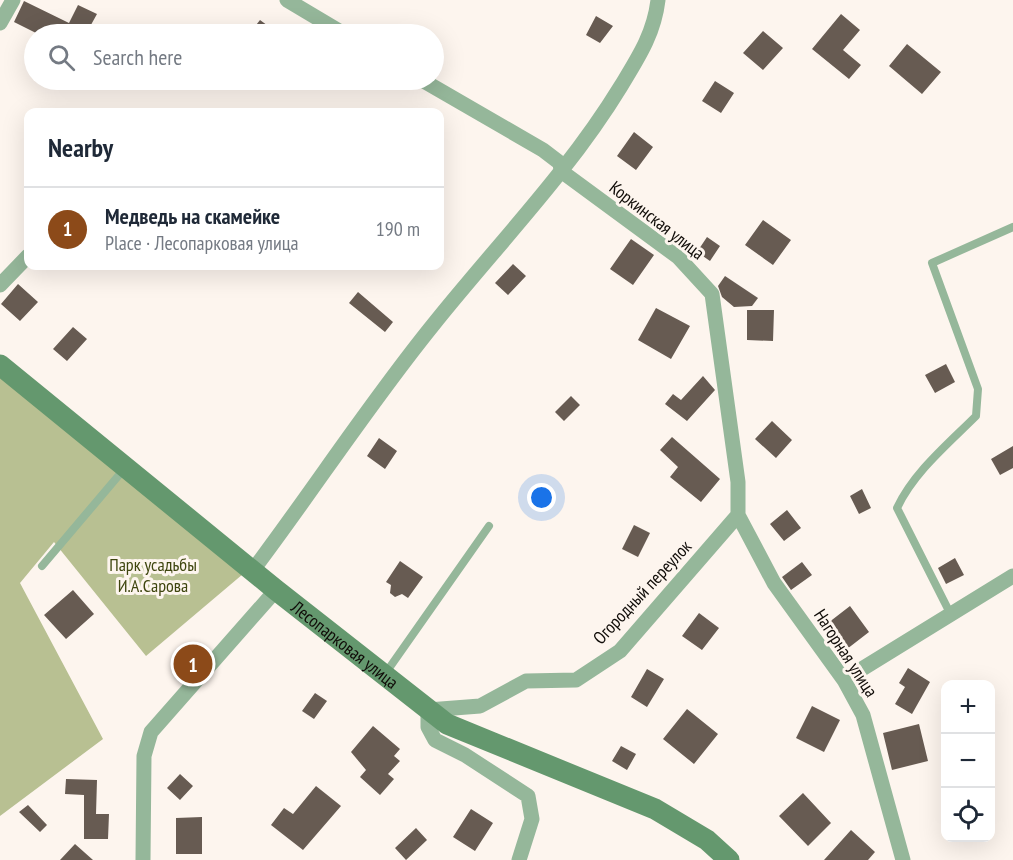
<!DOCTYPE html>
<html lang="en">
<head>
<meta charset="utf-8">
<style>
	:root { --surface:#fff; --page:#f6f6f7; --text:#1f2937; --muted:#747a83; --line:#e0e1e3; --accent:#8c4a19 }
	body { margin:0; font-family:"PT Sans Narrow",sans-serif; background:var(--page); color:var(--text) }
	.controls { position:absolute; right:18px; bottom:18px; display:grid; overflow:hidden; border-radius:12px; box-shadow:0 6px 24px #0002 }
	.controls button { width:54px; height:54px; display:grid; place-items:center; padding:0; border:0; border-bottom:2px solid var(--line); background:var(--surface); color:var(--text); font:30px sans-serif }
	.you { position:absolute; left:542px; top:498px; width:21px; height:21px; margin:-15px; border:4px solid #fff; border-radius:50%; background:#1a73e8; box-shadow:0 0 0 9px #1a73e833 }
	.badge { display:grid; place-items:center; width:39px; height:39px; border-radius:50%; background:var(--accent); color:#fff; font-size:20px; font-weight:700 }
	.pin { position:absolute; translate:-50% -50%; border:3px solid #fff; box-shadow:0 2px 6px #0006 }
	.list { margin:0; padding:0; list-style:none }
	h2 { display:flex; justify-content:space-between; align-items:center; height:78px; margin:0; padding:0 24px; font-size:26px }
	h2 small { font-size:20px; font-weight:400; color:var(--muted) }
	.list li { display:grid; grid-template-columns:39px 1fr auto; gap:18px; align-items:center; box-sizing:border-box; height:84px; padding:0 24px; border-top:2px solid var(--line) }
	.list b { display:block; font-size:22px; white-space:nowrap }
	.list p { margin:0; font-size:20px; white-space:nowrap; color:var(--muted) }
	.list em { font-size:20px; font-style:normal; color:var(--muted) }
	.icon { flex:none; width:33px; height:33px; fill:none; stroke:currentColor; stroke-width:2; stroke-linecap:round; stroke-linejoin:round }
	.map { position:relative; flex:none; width:1013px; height:860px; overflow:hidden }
	.search { position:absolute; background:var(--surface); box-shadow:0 6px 24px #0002; left:24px; top:24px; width:420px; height:66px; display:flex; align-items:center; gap:15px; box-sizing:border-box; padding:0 21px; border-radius:33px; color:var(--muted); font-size:22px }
	.panel { position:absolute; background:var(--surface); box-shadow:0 6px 24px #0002; left:24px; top:108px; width:420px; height:162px; border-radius:12px }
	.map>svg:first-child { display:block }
	.forest { fill:#b8c092 }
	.building { fill:#675b52 }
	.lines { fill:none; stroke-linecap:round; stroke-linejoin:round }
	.lane { stroke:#95b79a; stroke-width:8 }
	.street { stroke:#95b79a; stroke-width:15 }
	.secondary { stroke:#64986e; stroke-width:21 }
	.labels { text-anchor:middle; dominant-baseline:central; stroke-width:6; stroke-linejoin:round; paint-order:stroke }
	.street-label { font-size:18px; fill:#100c08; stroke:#fdf5ee }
	.park-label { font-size:18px; fill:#3e450e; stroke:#fdf5ee }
</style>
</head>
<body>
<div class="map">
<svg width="1013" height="860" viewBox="0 0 1013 860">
	<rect width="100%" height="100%" fill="#fdf5ee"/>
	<path class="forest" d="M 0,376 L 243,574 L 146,656 L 54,542 L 20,583 L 103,739 L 0,816 Z"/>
	<path class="building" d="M 24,1 L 69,23 L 78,5 L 97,14 L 87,32 L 92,34 L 38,34 L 14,22 Z
		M 841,14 L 860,30 L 843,50 L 861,65 L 849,79 L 812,49 Z
		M 596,16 L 613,26 L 600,43 L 586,35 Z
		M 260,20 L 279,34 L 249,34 Z
		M 763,31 L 783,48 L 763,70 L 743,53 Z
		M 907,44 L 941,72 L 922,94 L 889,66 Z
		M 715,81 L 734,93 L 721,113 L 702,101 Z
		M 634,132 L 653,147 L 636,170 L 617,156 Z
		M 763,220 L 791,240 L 773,265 L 745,245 Z
		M 707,237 L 720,246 L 710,261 L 697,252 Z
		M 631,239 L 654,255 L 633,285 L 610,269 Z
		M 513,264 L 526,276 L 508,295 L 495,283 Z
		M 725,276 L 758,298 L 752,306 L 734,307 L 722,297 L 718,286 Z
		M 18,284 L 38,302 L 20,321 L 1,304 Z
		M 358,292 L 393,322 L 385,332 L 349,303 Z
		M 656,308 L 690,326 L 671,359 L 638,340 Z
		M 747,310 L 774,310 L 773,341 L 747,340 Z
		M 73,327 L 87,339 L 67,361 L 53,349 Z
		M 946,364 L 955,382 L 935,393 L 925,375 Z
		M 703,376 L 715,390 L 687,421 L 665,404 L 673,394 L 681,400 Z
		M 571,396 L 580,405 L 564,421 L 555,412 Z
		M 772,421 L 792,440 L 776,458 L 755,439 Z
		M 672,437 L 720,479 L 701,502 L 670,477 L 678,467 L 660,450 Z
		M 379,438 L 397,451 L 385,469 L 367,456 Z
		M 1013,446 L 1013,468 L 1000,475 L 991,459 Z
		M 862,489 L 871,508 L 859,514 L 850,496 Z
		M 787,510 L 801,528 L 784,541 L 770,524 Z
		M 634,525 L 650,533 L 638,557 L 622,549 Z
		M 955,558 L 964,575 L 946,584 L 938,568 Z
		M 400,561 L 423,577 L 408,598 L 402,594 L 395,597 L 390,593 L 391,585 L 386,582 Z
		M 802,562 L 812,575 L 791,590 L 782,577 Z
		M 73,590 L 94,614 L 66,639 L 44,615 Z
		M 850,606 L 869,632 L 847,649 L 828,623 Z
		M 699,613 L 719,628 L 702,650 L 682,636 Z
		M 908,668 L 930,682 L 912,714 L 895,704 L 905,687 L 899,683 Z
		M 647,669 L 664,679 L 647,707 L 631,697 Z
		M 315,693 L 327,701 L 314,719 L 302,711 Z
		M 812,706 L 840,720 L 824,752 L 796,738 Z
		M 687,709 L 718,734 L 694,764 L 663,739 Z
		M 919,724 L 928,761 L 892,770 L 883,733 Z
		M 373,726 L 400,749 L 394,756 L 400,761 L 388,774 L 394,779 L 380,795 L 360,777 L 366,770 L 351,752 Z
		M 621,746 L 636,754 L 627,770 L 612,761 Z
		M 180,774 L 193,786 L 180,800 L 167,788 Z
		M 66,779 L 97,780 L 96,814 L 109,814 L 108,839 L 84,839 L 84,795 L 65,794 Z
		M 316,786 L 341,806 L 303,850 L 271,825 L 284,808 L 293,814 Z
		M 803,793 L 831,823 L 808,846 L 779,816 Z
		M 28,805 L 47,825 L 40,832 L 19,812 Z
		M 471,809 L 493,823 L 475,851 L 453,837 Z
		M 202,817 L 202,854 L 176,854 L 176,818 Z
		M 416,828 L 427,840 L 406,860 L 395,848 Z
		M 851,830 L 875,852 L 868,860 L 824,860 Z
		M 75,844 L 93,860 L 60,860 Z"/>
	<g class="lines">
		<path class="lane" d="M 42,566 L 125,468
			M 950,613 L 897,508 C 914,472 948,444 976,416 L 978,389 L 932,263 L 1013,227
			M 385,674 L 489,526"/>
		<path class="street" d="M 287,0 L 344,34
			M 0,23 L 13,0
			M 422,80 L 543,150 L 560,163 L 561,171 L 678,257 L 712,294 L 738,482 L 738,515 L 774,583 L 844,680 L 863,715 L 903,860
			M 0,285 L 28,256
			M 253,570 C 314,489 369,404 433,325 C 496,246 568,173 621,86 C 638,58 654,34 658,0
			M 844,680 L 1013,576
			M 143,860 L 144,756 L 151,732 L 276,590
			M 519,860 L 532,819 L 528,796 L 465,755 L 435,740 L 428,727 L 428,710 L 480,706 L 526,681 L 576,680 L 620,651 L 738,515"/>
		<path class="secondary" id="s1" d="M 0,365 L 276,590 L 447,724 L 655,809 L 707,840 L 729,860"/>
	</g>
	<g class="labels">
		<g class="street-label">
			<text transform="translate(657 220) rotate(38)">Коркинская улица</text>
			<text transform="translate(642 592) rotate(-47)">Огородный переулок</text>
			<text stroke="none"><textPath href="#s1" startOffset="444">Лесопарковая улица</textPath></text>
			<text transform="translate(846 653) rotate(57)">Нагорная улица</text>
		</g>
		<g class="park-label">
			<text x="153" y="564">Парк усадьбы<tspan x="153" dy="21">И.А.Сарова</tspan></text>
		</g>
	</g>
</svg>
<div class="controls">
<button>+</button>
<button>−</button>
<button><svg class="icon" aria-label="locate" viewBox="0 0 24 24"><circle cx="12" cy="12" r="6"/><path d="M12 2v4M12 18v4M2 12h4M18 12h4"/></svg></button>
</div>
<div class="you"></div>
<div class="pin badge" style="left:193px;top:664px">1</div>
<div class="search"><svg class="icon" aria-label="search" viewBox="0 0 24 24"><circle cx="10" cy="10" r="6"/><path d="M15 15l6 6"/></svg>Search here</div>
<section class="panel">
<h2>Nearby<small></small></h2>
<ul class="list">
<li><span class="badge">1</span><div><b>Медведь на скамейке</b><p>Place · Лесопарковая улица</p></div><em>190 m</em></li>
</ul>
</section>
</div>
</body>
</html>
